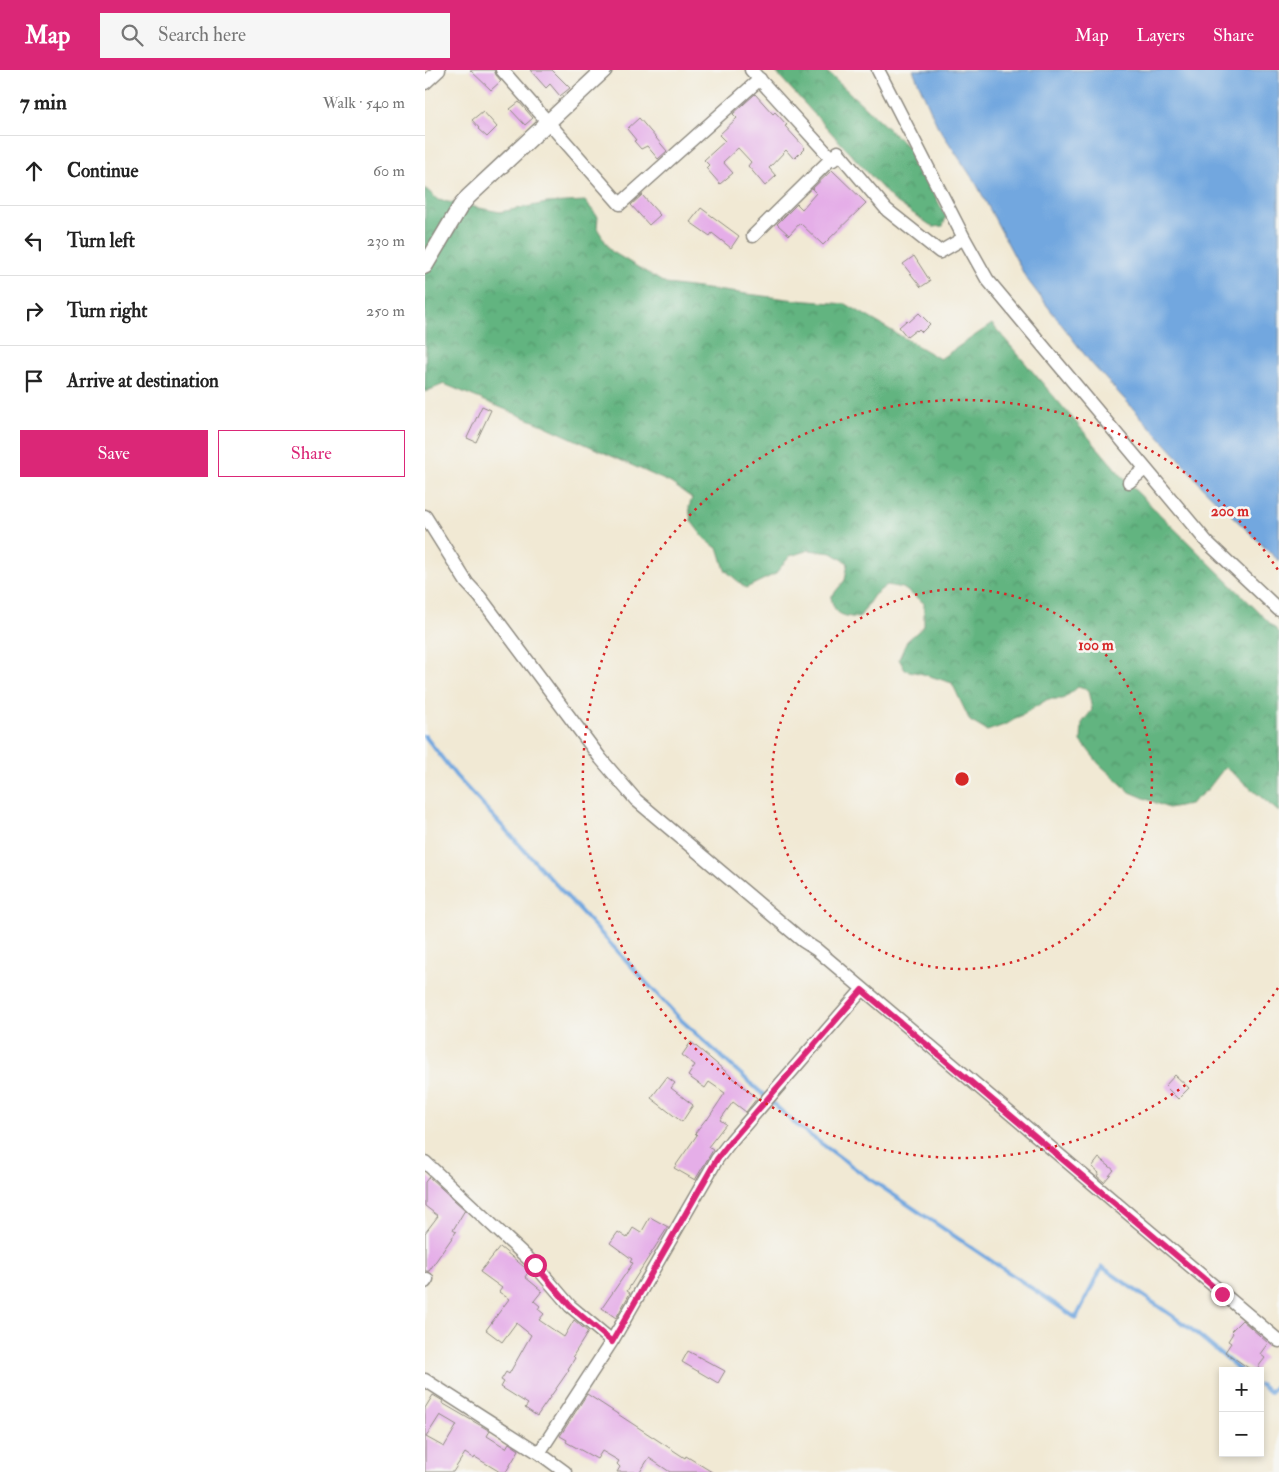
<!DOCTYPE html>
<html lang="en">
<head>
<meta charset="utf-8">
<style>
	:root { --surface:#fff; --page:#f6f6f6; --text:#222; --muted:#767676; --line:#e0e0e0; --accent:#db2777 }
	body { margin:0; font-family:"IM FELL Double Pica",serif; background:var(--page); color:var(--text) }
	.controls { position:absolute; right:15px; bottom:15px; display:grid; overflow:hidden; border-radius:0px; box-shadow:0 2px 8px #0003 }
	.controls button { width:45px; height:45px; display:grid; place-items:center; padding:0; border:0; border-bottom:1px solid var(--line); background:var(--surface); color:var(--text); font:25px sans-serif }
	.stop { position:absolute; width:15px; height:15px; margin:-11px; border:4px solid #db2777; border-radius:50%; background:#fff }
	.stop.end { background:#db2777; border-color:#fff; box-shadow:0 1px 5px #0008 }
	.list { margin:0; padding:0; list-style:none }
	h2 { display:flex; justify-content:space-between; align-items:center; height:65px; margin:0; padding:0 20px; font-size:21px }
	h2 small { font-size:16px; font-weight:400; color:var(--muted) }
	.list li { display:grid; grid-template-columns:32px 1fr auto; gap:15px; align-items:center; box-sizing:border-box; height:70px; padding:0 20px; border-top:1px solid var(--line) }
	.list b { display:block; font-size:19px; white-space:nowrap }
	.list em { font-size:16px; font-style:normal; color:var(--muted) }
	.actions { display:flex; gap:10px; padding:15px 20px }
	.actions a { flex:1; padding:11px 0; border:1px solid var(--accent); border-radius:0px; text-align:center; font-size:18px; color:var(--accent) }
	.actions .main { background:var(--accent); color:#fff }
	.icon { flex:none; width:28px; height:28px; fill:none; stroke:currentColor; stroke-width:2; stroke-linecap:round; stroke-linejoin:round }
	.map { position:relative; flex:none; width:854px; height:1402px; overflow:hidden }
	header { display:flex; align-items:center; gap:30px; box-sizing:border-box; height:70px; padding:0 25px; background:var(--accent); color:#fff }
	header strong { font-size:24px }
	nav { display:flex; gap:28px; margin-inline-start:auto; font-size:18px }
	.search { width:350px; height:45px; background:var(--page); display:flex; align-items:center; gap:12px; box-sizing:border-box; padding:0 18px; border-radius:0px; color:var(--muted); font-size:19px }
	main { display:flex }
	aside { flex:1; background:var(--surface) }
	.map>svg:first-child { display:block }
	.forest { fill:url(#forest-crowns); stroke:#467056 }
	.water { fill:#72a7df; stroke:#4e6985 }
	.lines { fill:none; stroke-linecap:round; stroke-linejoin:round }
	.stream { stroke:#72a7df; stroke-width:4 }
	.building { fill:#e5aee8; fill-rule:evenodd }
	.minor-casing { stroke:#8e8a80; stroke-width:15 }
	.tertiary-casing { stroke:#8e8a80; stroke-width:18 }
	.minor { stroke:#fff; stroke-width:12 }
	.tertiary { stroke:#fff; stroke-width:15 }
	.route { stroke:#db2777; stroke-width:6 }
	.ring { fill:none; stroke:#d62828; stroke-width:2.5; stroke-dasharray:2.5 5 }
	.centre { fill:#d62828; stroke:#f6f6f2; stroke-width:2.5 }
	.ring-label { font-size:15px; text-anchor:middle; font-weight:bold; fill:#d62828; stroke:#f6f6f2; stroke-width:5; stroke-linejoin:round; paint-order:stroke }
</style>
</head>
<body>
<header>
<strong>Map</strong>
<div class="search"><svg class="icon" aria-label="search" viewBox="0 0 24 24"><circle cx="10" cy="10" r="6"/><path d="M15 15l6 6"/></svg>Search here</div>
<nav><a>Map</a><a>Layers</a><a>Share</a></nav>
</header>
<main>
<aside>
<h2>7 min<small>Walk · 540 m</small></h2>
<ul class="list">
<li><svg class="icon" aria-label="ahead" viewBox="0 0 24 24"><path d="M12 20V5M6 11l6-6 6 6"/></svg><div><b>Continue</b></div><em>60 m</em></li>
<li><svg class="icon" aria-label="left" viewBox="0 0 24 24"><path d="M17 20v-9H6M10 6l-5 5 5 5"/></svg><div><b>Turn left</b></div><em>230 m</em></li>
<li><svg class="icon" aria-label="right" viewBox="0 0 24 24"><path d="M7 20v-9h11M14 6l5 5-5 5"/></svg><div><b>Turn right</b></div><em>250 m</em></li>
<li><svg class="icon" aria-label="arrive" viewBox="0 0 24 24"><path d="M6 21V4h12l-3 4 3 4H6"/></svg><div><b>Arrive at destination</b></div></li>
</ul>
<div class="actions"><a class="main">Save</a><a>Share</a></div>
</aside>
<div class="map">
<svg width="854" height="1402" viewBox="0 0 854 1402">
	<defs>
		<pattern id="forest-crowns" width="20" height="18" patternUnits="userSpaceOnUse" patternTransform="scale(1.25)"><rect width="20" height="18" fill="#62b480"/><path d="M2 6a3 3 0 1 1 6 0M12 15a3 3 0 1 1 6 0" fill="none" stroke="#519369"/></pattern>
	</defs>
	<rect width="100%" height="100%" fill="#f6f6f2"/>
	<filter id="ink" filterUnits="userSpaceOnUse"><feTurbulence type="fractalNoise" baseFrequency=".02" numOctaves="2"/><feDisplacementMap in="SourceGraphic" scale="10" xChannelSelector="R" yChannelSelector="G"/><feConvolveMatrix kernelMatrix="1 2 1 2 8 2 1 2 1" color-interpolation-filters="sRGB"/></filter>
	<filter id="wash" filterUnits="userSpaceOnUse"><feTurbulence type="fractalNoise" baseFrequency=".0096" numOctaves="4" result="noise"/><feDisplacementMap in="SourceGraphic" scale="20" xChannelSelector="R" yChannelSelector="G"/><feGaussianBlur stdDeviation="1.12" result="paint"/><feColorMatrix in="noise" values="0 0 0 0 0 0 0 0 0 0 0 0 0 0 0 0 0 1.4 0 .05"/><feComposite in="paint" operator="in"/></filter>
	<g filter="url(#wash)">
		<rect width="100%" height="100%" fill="#f1e9d4"/>
		<path class="forest" d="M 349,0 L 400,0 L 484,78 L 489,85 L 521,147 L 518,156 L 508,157 L 467,129 Z
			M 0,118 L 13,130 L 75,142 L 122,133 L 160,131 L 173,147 L 172,158 L 186,181 L 241,214 L 371,230 L 421,234 L 515,289 L 567,254 L 701,411 L 854,562 L 854,742 L 800,697 L 783,719 L 765,734 L 743,738 L 705,722 L 674,694 L 656,671 L 657,653 L 667,640 L 663,620 L 653,617 L 638,629 L 623,629 L 582,654 L 562,661 L 545,651 L 527,613 L 498,604 L 480,600 L 474,589 L 482,571 L 499,556 L 499,533 L 478,518 L 462,515 L 449,525 L 434,548 C 417,546 409,545 406,527 L 420,510 L 423,493 L 407,483 L 384,480 L 365,486 L 350,504 L 321,518 L 300,500 L 294,480 L 279,468 L 266,451 L 264,437 L 267,428 L 246,413 L 118,355 L 19,314 L 0,322 L 1,276 L 0,275 Z"/>
		<path class="water" d="M 488,0 L 854,0 L 854,491 L 778,418 L 753,387 L 666,293 L 601,208 L 552,115 L 512,55 Z"/>
		<g class="lines">
			<path class="stream" d="M 0,666 L 31,706 L 255,949 L 374,1057 L 439,1105 L 651,1248 L 677,1197 L 766,1259 L 816,1301
				M 835,1315 L 845,1322 L 854,1313"/>
		</g>
		<g id="blocks">
			<path class="building" d="M 45,0 L 69,0 L 71,5 L 76,11 L 66,20 Z
				M 105,0 L 127,0 L 145,18 L 135,26 L 125,14 L 121,18 Z
				M 330,24 L 348,44 L 350,42 L 362,55 L 360,56 L 380,78 L 369,89 L 361,80 L 344,98 L 351,106 L 340,116 L 323,96 L 326,92 L 313,78 L 298,92 L 308,103 L 295,114 L 281,98 L 284,95 L 279,90 L 300,71 L 294,65 L 312,48 L 308,44 Z
				M 94,32 L 108,48 L 100,55 L 85,39 Z
				M 58,41 L 72,57 L 62,67 L 53,59 L 54,58 L 47,50 Z
				M 214,48 L 242,81 L 233,89 L 222,76 L 216,79 L 209,71 L 211,70 L 202,59 Z
				M 407,100 L 441,133 L 398,175 L 375,153 L 364,165 L 352,154 L 372,134 L 377,139 L 391,123 L 387,119 Z
				M 217,125 L 235,145 L 224,155 L 206,135 Z
				M 276,138 L 314,166 L 306,178 L 287,163 L 285,166 L 265,152 Z
				M 489,186 L 505,211 L 496,217 L 478,194 Z
				M 494,243 L 505,254 L 497,262 L 494,259 L 492,261 L 491,260 L 482,267 L 474,257 L 482,250 L 484,252 Z
				M 57,336 L 66,340 L 51,372 L 42,368 Z
				M 266,972 L 332,1028 L 321,1042 L 308,1032 L 295,1050 L 301,1054 L 283,1077 L 288,1080 L 270,1110 L 249,1098 L 272,1065 L 270,1063 L 281,1049 L 282,1050 L 300,1023 L 284,1012 L 280,1018 L 263,1006 L 270,995 L 257,985 Z
				M 750,1005 L 764,1018 L 753,1029 L 740,1016 Z
				M 242,1007 L 250,1013 L 246,1018 L 268,1035 L 257,1052 L 226,1028 Z
				M 674,1088 L 689,1100 L 679,1112 L 672,1106 L 674,1103 L 667,1097 Z
				M 4,1107 L 40,1140 L 28,1160 L 31,1162 L 4,1201 L 0,1201 L 0,1163 L 13,1146 L 0,1136 L 0,1112 Z
				M 225,1147 L 243,1157 L 202,1221 L 205,1223 L 191,1248 L 177,1238 L 208,1193 L 205,1192 L 207,1189 L 185,1173 L 193,1162 L 202,1168 L 208,1158 L 216,1163 Z
				M 75,1177 L 104,1201 L 100,1207 L 117,1221 L 109,1231 L 115,1236 L 113,1239 L 119,1244 L 114,1250 L 139,1267 L 149,1250 L 163,1262 L 148,1286 L 150,1288 L 143,1299 L 144,1300 L 112,1346 L 100,1338 L 103,1334 L 76,1317 L 79,1312 L 76,1310 L 81,1302 L 84,1304 L 106,1265 L 91,1253 L 77,1272 L 61,1260 L 84,1229 L 74,1222 L 77,1218 L 55,1202 Z
				M 817,1250 L 843,1273 L 835,1284 L 840,1288 L 830,1301 L 828,1301 L 800,1282 L 806,1273 L 803,1271 L 808,1263 L 806,1261 Z
				M 263,1281 L 300,1301 L 293,1313 L 257,1292 Z
				M 162,1324 L 260,1388 L 261,1386 L 287,1402 L 245,1402 L 224,1388 L 215,1402 L 192,1402 L 195,1397 L 192,1394 L 194,1391 L 177,1381 L 172,1389 L 141,1372 L 142,1370 L 135,1366 Z
				M 8,1325 L 18,1331 L 17,1333 L 65,1361 L 62,1366 L 81,1378 L 84,1373 L 94,1380 L 81,1402 L 75,1402 L 50,1387 L 49,1389 L 40,1383 L 28,1402 L 0,1402 L 0,1338 ZM 15,1345 L 32,1355 L 19,1377 L 1,1367 Z"/>
		</g>
	</g>
	<g filter="url(#ink)">
		<use href="#blocks" fill-opacity="0" stroke="#8e8a80" stroke-width="1"/>
		<g class="lines">
			<g class="minor-casing">
				<path id="minor" d="M 77,0 L 195,134 L 335,9
					M 326,0 L 408,90 L 413,82 L 462,140 L 515,182 L 539,168
					M 453,0 L 539,168 L 562,209 L 782,472 L 854,540
					M 0,13 L 14,0
					M 328,166 L 411,84
					M 704,412 L 720,399
					M 0,446 L 42,513 L 55,527 L 176,689 L 211,730 L 378,871 L 392,880 L 854,1271
					M 0,1092 L 110,1195 L 145,1236 L 187,1271
					M 0,1212 L 2,1209
					M 0,1310 L 114,1383 L 140,1402
					M 114,1383 L 187,1271 L 292,1089 L 306,1071 L 437,920"/>
			</g>
			<g class="tertiary-casing">
				<path id="tertiary" d="M 0,196 L 35,137 L 43,127 L 179,0"/>
			</g>
			<use href="#minor" class="minor"/>
			<use href="#tertiary" class="tertiary"/>
		</g>
	</g>
	<g class="lines" filter="url(#ink)">
		<path class="route" d="M 110,1195 L 145,1236 L 187,1272 L 292,1089 L 306,1071 L 437,920 L 797,1224"/>
	</g>
	<g class="ring">
		<circle cx="537" cy="709" r="190"/>
		<path d="M853 918A379 379 0 1 1 853 500"/>
	</g>
	<circle cx="537" cy="709" r="8" class="centre"/>
	<g class="ring-label">
		<text x="805" y="446">200 m</text>
		<text x="671" y="580">100 m</text>
	</g>
</svg>
<div class="controls">
<button>+</button>
<button>−</button>
</div>
<div class="stop" style="left:110px;top:1195px"></div>
<div class="stop end" style="left:797px;top:1224px"></div>
</div>
</main>
</body>
</html>
